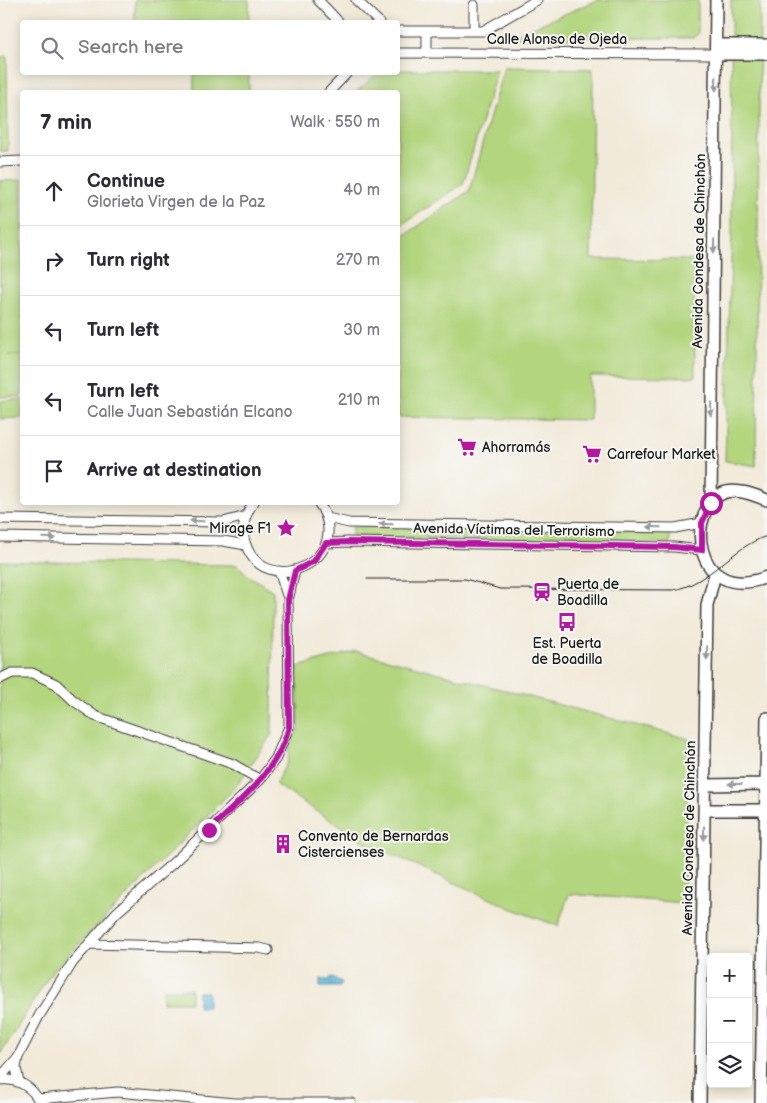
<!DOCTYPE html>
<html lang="en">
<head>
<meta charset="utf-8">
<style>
	:root { --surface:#fff; --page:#f7f7f7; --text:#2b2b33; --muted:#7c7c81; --line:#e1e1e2 }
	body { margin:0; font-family:"Balsamiq Sans",sans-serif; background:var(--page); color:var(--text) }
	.controls { position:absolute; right:15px; bottom:15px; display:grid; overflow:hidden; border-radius:5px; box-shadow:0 2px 12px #0003 }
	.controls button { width:45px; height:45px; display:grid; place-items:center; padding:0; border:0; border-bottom:1px solid var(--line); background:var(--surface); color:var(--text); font:25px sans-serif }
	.stop { position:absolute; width:15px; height:15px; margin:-11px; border:4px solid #b5179e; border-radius:50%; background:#fff }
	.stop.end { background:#b5179e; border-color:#fff; box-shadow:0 1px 5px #0008 }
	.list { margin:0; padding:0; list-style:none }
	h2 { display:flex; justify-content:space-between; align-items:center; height:65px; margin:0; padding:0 20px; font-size:21px }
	h2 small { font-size:16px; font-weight:400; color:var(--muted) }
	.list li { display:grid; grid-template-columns:32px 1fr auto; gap:15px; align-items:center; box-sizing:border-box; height:70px; padding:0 20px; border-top:1px solid var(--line) }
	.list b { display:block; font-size:19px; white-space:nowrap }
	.list p { margin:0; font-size:16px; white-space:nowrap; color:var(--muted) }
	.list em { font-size:16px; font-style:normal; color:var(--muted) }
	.icon { flex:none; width:28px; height:28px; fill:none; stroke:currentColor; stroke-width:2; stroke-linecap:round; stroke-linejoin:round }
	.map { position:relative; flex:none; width:767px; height:1103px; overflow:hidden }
	.search { position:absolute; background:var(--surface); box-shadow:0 2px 12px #0003; left:20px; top:20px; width:380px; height:55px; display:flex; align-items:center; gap:12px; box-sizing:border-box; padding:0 18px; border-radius:5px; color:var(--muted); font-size:19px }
	.panel { position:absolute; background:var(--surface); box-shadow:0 2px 12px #0003; left:20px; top:90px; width:380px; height:415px; border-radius:5px }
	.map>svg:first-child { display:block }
	.green { fill:#b2d57e; stroke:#67784d }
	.water { fill:url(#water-ripples); stroke:#3c697a }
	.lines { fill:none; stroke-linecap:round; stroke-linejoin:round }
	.minor-casing { stroke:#3c3b38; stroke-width:11 }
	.tertiary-casing { stroke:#3c3b38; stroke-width:14 }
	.minor { stroke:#fff; stroke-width:9 }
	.tertiary { stroke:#fff; stroke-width:11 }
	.tram { stroke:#1c1c1c; stroke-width:1 }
	.oneway { fill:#999 }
	.route { stroke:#b5179e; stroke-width:6 }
	.labels { text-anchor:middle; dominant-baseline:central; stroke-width:4; stroke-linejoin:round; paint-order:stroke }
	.street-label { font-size:14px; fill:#1c1c1c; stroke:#f6f6f2 }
	.poi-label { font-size:14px; fill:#1c1c1c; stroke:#f6f6f2; text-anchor:start }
</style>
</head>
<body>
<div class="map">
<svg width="767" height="1103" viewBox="0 0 767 1103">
	<defs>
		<pattern id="water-ripples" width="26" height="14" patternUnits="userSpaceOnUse" patternTransform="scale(1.25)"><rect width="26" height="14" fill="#5bb6d9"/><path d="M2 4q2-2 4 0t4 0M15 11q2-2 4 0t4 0" fill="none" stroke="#4a93af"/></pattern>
	</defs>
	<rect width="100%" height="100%" fill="#f6f6f2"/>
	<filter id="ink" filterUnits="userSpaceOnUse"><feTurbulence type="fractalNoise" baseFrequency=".02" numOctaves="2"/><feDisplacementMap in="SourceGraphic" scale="10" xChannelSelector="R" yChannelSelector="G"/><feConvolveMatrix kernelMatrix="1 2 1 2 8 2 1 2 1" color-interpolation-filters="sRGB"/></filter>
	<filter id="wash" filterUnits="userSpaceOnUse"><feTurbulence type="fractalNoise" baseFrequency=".0096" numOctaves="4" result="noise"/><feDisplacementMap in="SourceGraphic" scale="20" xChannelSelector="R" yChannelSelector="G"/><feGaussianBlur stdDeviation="1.12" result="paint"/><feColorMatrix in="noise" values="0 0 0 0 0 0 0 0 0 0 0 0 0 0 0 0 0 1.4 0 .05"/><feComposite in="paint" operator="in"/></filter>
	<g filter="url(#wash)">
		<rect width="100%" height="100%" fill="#f2ead9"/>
		<path class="green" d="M 135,0 L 249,0 L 249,22 L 135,22 Z
			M 598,0 L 698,0 L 698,34 L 693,38 L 507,38 Z
			M 731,0 L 760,0 L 756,466 L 725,461 L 732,225 Z
			M 7,56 L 8,151 L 0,151 L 0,57 Z
			M 504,67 L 593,69 L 591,259 L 694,260 L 695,377 L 590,376 L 590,420 L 398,417 L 398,240 L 469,191 Z
			M 398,70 L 497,70 L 463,184 L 398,227 L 398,92 L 356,92 L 378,73 L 398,72 Z
			M 194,73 L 249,73 L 249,92 L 194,92 Z
			M 22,180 L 22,355 L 9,355 L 22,356 L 22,396 L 0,397 L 0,181 Z
			M 22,399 L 22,418 L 0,419 L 0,401 Z
			M 352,527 L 670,531 L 670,543 L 352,537 Z
			M 0,561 L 237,565 L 249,576 L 273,591 L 272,734 L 235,788 L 53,970 L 0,1055 Z
			M 356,651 L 689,739 L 684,903 L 569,894 L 558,926 L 513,909 L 366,843 L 275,784 L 288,761 L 289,747 L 299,727 L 297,667 Z
			M 163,989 L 191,989 L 191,1002 L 163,1002 Z"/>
		<path class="water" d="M 330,977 L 342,982 L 340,987 L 320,987 L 320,979 L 329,980 Z
			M 198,992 L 208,992 L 208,1007 L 198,1007 Z"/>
	</g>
	<g filter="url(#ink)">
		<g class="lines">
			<g class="minor-casing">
				<path id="minor" d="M 318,0 L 339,22
					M 356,0 L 379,22
					M 398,31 L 483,31 L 537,0
					M 474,31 L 474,5
					M 398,53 L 716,54
					M 427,53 L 427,31
					M 329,92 L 348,72
					M 0,162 L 22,161
					M 254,502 C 245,514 241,528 245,542 C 263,602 359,561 318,502
					M 327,518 L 349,523 L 675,528 L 702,523
					M 0,519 L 223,522 L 246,516
					M 0,537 L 223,541 L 246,545
					M 326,543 L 348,542 L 674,547 L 702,550
					M 279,571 L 287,595
					M 0,679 L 12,673 L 32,673 L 56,684 L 73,700 L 95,716 L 233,764 L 260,780
					M 89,944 L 259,948 L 268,950
					M 18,1057 L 39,1016 L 73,962 L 116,913 L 173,863 L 260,780 L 276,758 L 289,727 L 288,600 L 295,571
					M 0,1078 L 18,1057 L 16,1068 L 19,1082
					M 0,1080 C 17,1078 33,1087 40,1103
					M 38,1099 L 118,1092 L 234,1103 L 351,1103"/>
			</g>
			<g class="tertiary-casing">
				<path id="tertiary" d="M 716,45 L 767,45
					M 716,54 L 767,54
					M 767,500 C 754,495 740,489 726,492 C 685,504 690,606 767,577
					M 711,503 L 716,0
					M 705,785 L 766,784
					M 705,810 L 766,810
					M 700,1103 L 707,605 L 715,574
					M 761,1103 L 767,718"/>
			</g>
			<use href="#minor" class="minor"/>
			<use href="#tertiary" class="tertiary"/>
			<path class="tram" d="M 367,579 L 465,579 L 500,589 L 673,590 C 709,584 732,547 767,536"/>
		</g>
		<defs><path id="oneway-solid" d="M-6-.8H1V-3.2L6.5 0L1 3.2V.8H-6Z" transform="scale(1.25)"/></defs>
		<g class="oneway">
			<use href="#oneway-solid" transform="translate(716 84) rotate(91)"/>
			<use href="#oneway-solid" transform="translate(714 246) rotate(91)"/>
			<use href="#oneway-solid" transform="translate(711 409) rotate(91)"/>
			<use href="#oneway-solid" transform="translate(197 521) rotate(-179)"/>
			<use href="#oneway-solid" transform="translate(386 524) rotate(-179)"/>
			<use href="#oneway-solid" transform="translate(654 527) rotate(-179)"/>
			<use href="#oneway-solid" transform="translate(49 538) rotate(1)"/>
			<use href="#oneway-solid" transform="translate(707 653) rotate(91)"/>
			<use href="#oneway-solid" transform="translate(735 784) rotate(180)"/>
			<use href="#oneway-solid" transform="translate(704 833) rotate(91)"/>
		</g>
	</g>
	<g class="lines" filter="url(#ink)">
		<path class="route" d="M 209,830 C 240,800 278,771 289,727 L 288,600 L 295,571 L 314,561 L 326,543 L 348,542 L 674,547 L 702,550 L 702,523 L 711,503"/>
	</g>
	<defs>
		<g id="supermarket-bare" transform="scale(1.5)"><path d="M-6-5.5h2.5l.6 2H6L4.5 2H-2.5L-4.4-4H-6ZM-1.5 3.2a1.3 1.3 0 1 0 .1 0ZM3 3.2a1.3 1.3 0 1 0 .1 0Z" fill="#b5179e" stroke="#f6f6f2" stroke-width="2.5" paint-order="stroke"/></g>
		<g id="sight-bare" transform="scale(1.5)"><path d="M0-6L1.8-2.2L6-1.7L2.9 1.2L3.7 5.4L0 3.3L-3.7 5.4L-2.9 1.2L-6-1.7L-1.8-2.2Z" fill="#b5179e" stroke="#f6f6f2" stroke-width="2.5" paint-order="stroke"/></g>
		<g id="station-bare" transform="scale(1.5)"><path d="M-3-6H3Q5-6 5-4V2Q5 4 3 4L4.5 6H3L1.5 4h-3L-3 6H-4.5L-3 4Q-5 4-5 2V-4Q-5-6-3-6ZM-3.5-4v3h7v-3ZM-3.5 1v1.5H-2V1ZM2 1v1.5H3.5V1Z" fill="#b5179e" stroke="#f6f6f2" stroke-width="2.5" paint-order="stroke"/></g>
		<g id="bus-bare" transform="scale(1.5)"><path d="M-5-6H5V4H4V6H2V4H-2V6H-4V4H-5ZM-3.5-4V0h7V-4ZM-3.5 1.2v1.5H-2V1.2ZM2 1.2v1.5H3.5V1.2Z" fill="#b5179e" stroke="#f6f6f2" stroke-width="2.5" paint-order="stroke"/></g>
		<g id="building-bare" transform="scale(1.5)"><path d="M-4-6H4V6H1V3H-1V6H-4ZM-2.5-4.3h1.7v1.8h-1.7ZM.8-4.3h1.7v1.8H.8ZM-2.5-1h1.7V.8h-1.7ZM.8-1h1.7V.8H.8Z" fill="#b5179e" stroke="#f6f6f2" stroke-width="2.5" paint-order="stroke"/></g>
	</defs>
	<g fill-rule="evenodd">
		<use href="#supermarket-bare" x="467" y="447"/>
		<use href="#supermarket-bare" x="592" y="454"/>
		<use href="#sight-bare" x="286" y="528"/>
		<use href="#station-bare" x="542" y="592"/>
		<use href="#bus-bare" x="567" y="622"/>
		<use href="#building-bare" x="283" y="844"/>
	</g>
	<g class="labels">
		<g class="street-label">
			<text x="557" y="39">Calle Alonso de Ojeda</text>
			<text transform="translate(699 251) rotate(-89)">Avenida Condesa de Chinchón</text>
			<text transform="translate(514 530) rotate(1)">Avenida Víctimas del Terrorismo</text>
			<text transform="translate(689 838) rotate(-89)">Avenida Condesa de Chinchón</text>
		</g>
		<g class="poi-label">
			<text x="482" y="447">Ahorramás</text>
			<text x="607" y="454">Carrefour Market</text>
			<text x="271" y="528" text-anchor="end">Mirage F1</text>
			<text x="557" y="584">Puerta de<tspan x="557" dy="16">Boadilla</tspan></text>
			<text x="567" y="643" text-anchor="middle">Est. Puerta<tspan x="567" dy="16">de Boadilla</tspan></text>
			<text x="298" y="836">Convento de Bernardas<tspan x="298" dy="16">Cistercienses</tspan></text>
		</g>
	</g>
</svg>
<div class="controls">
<button>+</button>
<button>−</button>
<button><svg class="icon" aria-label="layers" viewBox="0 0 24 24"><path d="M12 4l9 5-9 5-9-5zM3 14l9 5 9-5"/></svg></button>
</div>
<div class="stop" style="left:711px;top:503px"></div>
<div class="stop end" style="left:209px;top:830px"></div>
<div class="search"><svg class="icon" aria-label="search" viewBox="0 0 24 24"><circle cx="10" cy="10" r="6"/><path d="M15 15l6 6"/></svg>Search here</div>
<section class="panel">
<h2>7 min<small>Walk · 550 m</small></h2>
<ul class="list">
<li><svg class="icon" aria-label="ahead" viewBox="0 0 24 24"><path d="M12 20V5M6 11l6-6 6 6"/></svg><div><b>Continue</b><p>Glorieta Virgen de la Paz</p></div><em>40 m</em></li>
<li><svg class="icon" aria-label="right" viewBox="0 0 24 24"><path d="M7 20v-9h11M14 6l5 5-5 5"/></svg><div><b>Turn right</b></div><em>270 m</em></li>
<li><svg class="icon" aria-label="left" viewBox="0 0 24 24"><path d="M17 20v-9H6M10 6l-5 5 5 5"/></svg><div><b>Turn left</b></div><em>30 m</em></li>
<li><svg class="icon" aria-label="left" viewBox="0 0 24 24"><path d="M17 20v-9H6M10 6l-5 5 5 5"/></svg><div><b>Turn left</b><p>Calle Juan Sebastián Elcano</p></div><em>210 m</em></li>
<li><svg class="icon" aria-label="arrive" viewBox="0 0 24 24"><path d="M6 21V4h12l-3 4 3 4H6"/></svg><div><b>Arrive at destination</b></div></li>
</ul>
</section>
</div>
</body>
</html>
